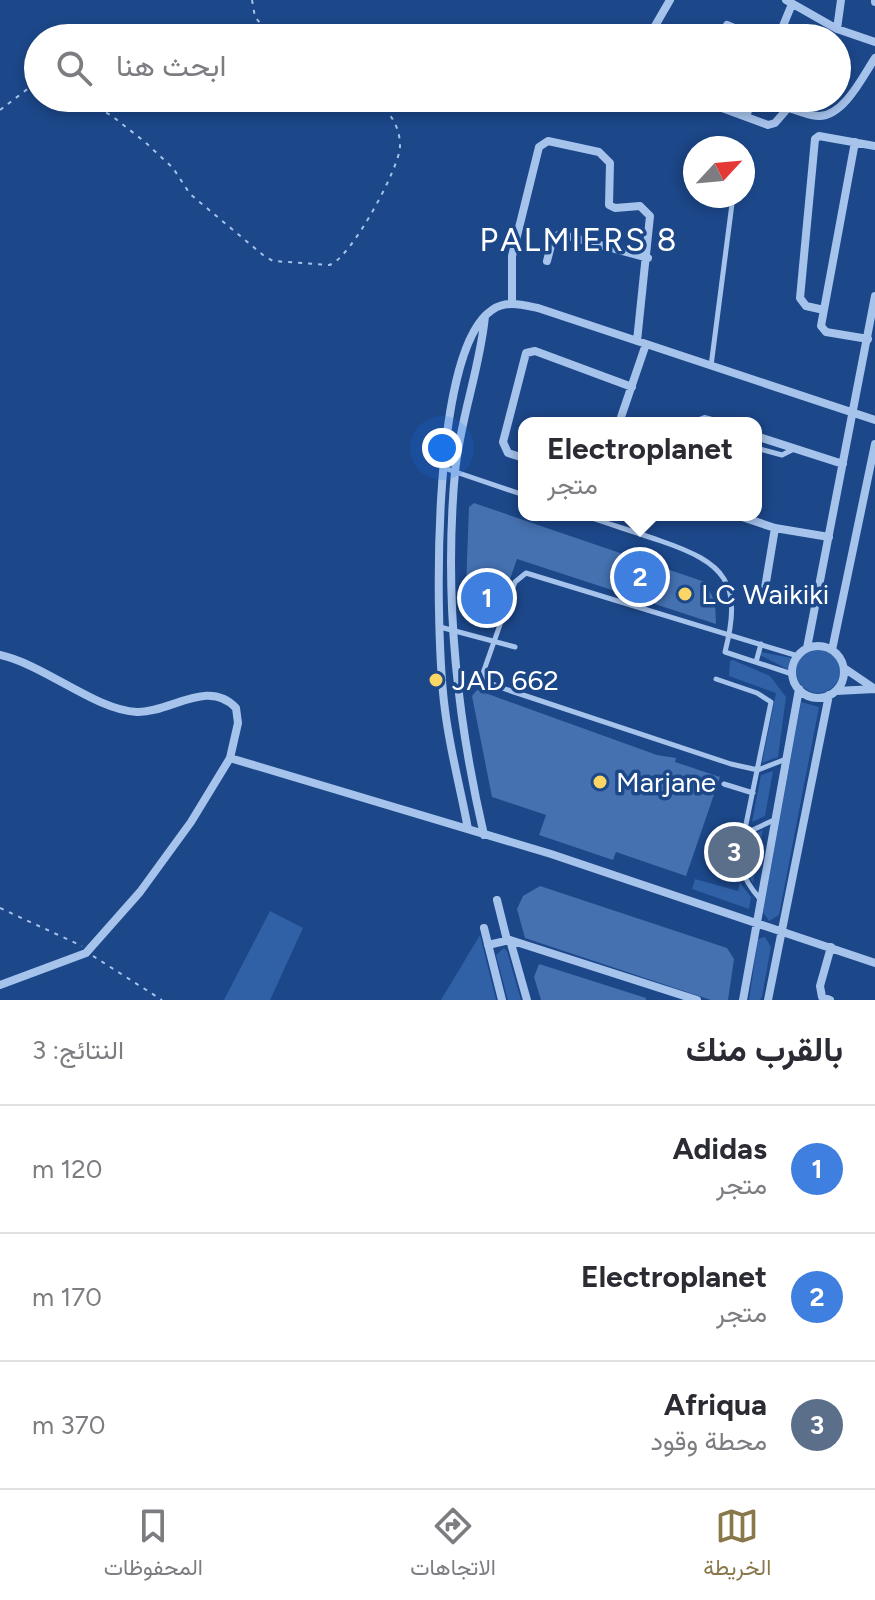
<!DOCTYPE html>
<html lang="ar">
<head>
<meta charset="utf-8">
<style>
	:root { --surface:#fff; --page:#f7f7f7; --text:#2b2b33; --muted:#7c7c81; --line:#e1e1e2; --accent:#897849 }
	body { margin:0; font-family:Figtree,Vazirmatn,sans-serif; background:var(--page); color:var(--text); direction:rtl }
	.compass { position:absolute; left:683px; top:136px; width:72px; height:72px; border-radius:50%; background:var(--surface); box-shadow:0 4px 12px #0003; rotate:64deg }
	.you { position:absolute; left:442px; top:448px; width:28px; height:28px; margin:-20px; border:6px solid #fff; border-radius:50%; background:#1a73e8; box-shadow:0 0 0 12px #1a73e833 }
	.badge { display:grid; place-items:center; width:52px; height:52px; border-radius:50%; background:var(--accent); color:#fff; font-size:26px; font-weight:700 }
	.pin { position:absolute; translate:-50% -50%; border:4px solid #fff; box-shadow:0 2px 8px #0006 }
	.popup { position:absolute; left:518px; top:417px; width:244px; height:104px; box-sizing:border-box; display:grid; place-content:center; border-radius:16px; background:var(--surface); filter:drop-shadow(0 2px 6px #0005); font-size:26px; white-space:nowrap; color:var(--muted) }
	.popup b { font-size:30px; color:var(--text) }
	.popup::after { content:''; position:absolute; left:50%; top:100%; margin-left:-16px; border:16px solid transparent; border-top-color:var(--surface) }
	.list { margin:0; padding:0; list-style:none }
	h2 { display:flex; justify-content:space-between; align-items:center; height:104px; margin:0; padding:0 32px; font-size:34px }
	h2 small { font-size:26px; font-weight:400; color:var(--muted) }
	.list li { display:grid; grid-template-columns:52px 1fr auto; gap:24px; align-items:center; box-sizing:border-box; height:128px; padding:0 32px; border-top:2px solid var(--line) }
	.list b { display:block; font-size:30px; white-space:nowrap }
	.list p { margin:0; font-size:26px; white-space:nowrap; color:var(--muted) }
	.list em { font-size:26px; font-style:normal; color:var(--muted) }
	.icon { flex:none; width:44px; height:44px; fill:none; stroke:currentColor; stroke-width:2; stroke-linecap:round; stroke-linejoin:round }
	.map { position:relative; flex:none; width:875px; height:1000px; overflow:hidden; direction:ltr }
	.search { position:absolute; background:var(--surface); box-shadow:0 4px 12px #0003; left:24px; right:24px; top:24px; height:88px; display:flex; align-items:center; gap:20px; box-sizing:border-box; padding:0 28px; border-radius:44px; color:var(--muted); font-size:30px }
	.sheet { height:488px; background:var(--surface) }
	nav { display:flex; justify-content:space-around; align-items:center; box-sizing:border-box; height:112px; border-top:2px solid var(--line); background:var(--surface); font-size:22px; color:var(--muted) }
	nav a { display:grid; justify-items:center; gap:4px }
	nav .on { color:var(--accent) }
	.map>svg:first-child { display:block }
	.green { fill:#3061a6 }
	.building { fill:#4571b1 }
	.lines { fill:none; stroke-linecap:round; stroke-linejoin:round }
	.path { stroke:#a6c3ec; stroke-width:2; stroke-dasharray:4 6; stroke-linecap:butt }
	.lane { stroke:#a6c3ec; stroke-width:5 }
	.street { stroke:#a6c3ec; stroke-width:8 }
	.poi-dot { fill:#fcd664; stroke:#1c4789; stroke-width:3 }
	.labels { text-anchor:middle; dominant-baseline:central; stroke-width:7; stroke-linejoin:round; paint-order:stroke }
	.poi-label { font-size:28px; fill:#fff; stroke:#1c4789; text-anchor:start }
	.quarter-label { font-size:32px; letter-spacing:2px; fill:#fff; stroke:#1c4789 }
</style>
</head>
<body>
<div class="map">
<svg width="875" height="1000" viewBox="0 0 875 1000">
	<rect width="100%" height="100%" fill="#1c4789"/>
	<path class="green" d="M796 671a22 22 0 1 1 44 0a22 22 0 1 1-44 0Z
		M 761,652 L 792,658 L 789,670 L 760,655 Z
		M 733,660 L 770,676 L 786,697 L 778,757 L 762,763 L 776,693 L 729,676 L 730,661 Z
		M 801,702 L 819,707 L 779,915 L 769,921 L 763,912 Z
		M 773,771 L 765,816 L 752,822 L 761,775 Z
		M 763,830 L 753,883 L 743,869 L 748,837 Z
		M 695,879 L 738,891 L 740,883 L 751,897 L 749,909 L 692,889 Z
		M 270,911 L 303,928 L 270,1000 L 224,1000 Z
		M 480,935 L 496,1000 L 441,1000 Z
		M 765,937 L 771,947 L 762,996 L 760,1000 L 749,1000 L 758,939 Z
		M 504,948 L 507,951 L 521,1000 L 508,1000 L 496,955 Z"/>
	<path class="building" d="M 474,503 L 705,582 L 715,602 L 716,624 L 517,559 L 493,628 L 470,621 L 465,614 L 469,507 Z
		M 477,690 L 657,755 L 676,758 L 675,762 L 720,777 L 686,876 L 616,852 L 613,860 L 539,835 L 546,815 L 492,797 L 472,696 Z
		M 540,886 L 727,948 L 734,959 L 728,1000 L 711,1000 L 525,938 L 517,909 L 523,896 Z
		M 539,964 L 646,998 L 646,1000 L 541,1000 L 534,977 Z"/>
	<g class="lines">
		<path class="path" d="M 252,0 L 255,17 L 273,38
			M 80,98 L 112,116 L 145,142 L 173,168 L 190,194 L 263,255 L 273,261 L 329,265 C 349,261 400,168 400,146 C 400,125 389,112 375,98
			M 0,110 L 38,81
			M 0,908 L 82,946
			M 93,956 L 162,1000"/>
		<path class="lane" d="M 711,366 L 733,196
			M 756,448 L 782,455 L 794,449
			M 444,468 L 524,495
			M 583,515 C 609,524 635,532 661,541 C 725,563 743,582 725,652 L 792,674
			M 440,627 L 515,647
			M 756,662 L 761,644
			M 716,679 L 757,693 L 771,702 L 744,834
			M 786,759 L 758,770 L 731,764 L 502,688 L 488,682 L 483,673 L 515,582 L 526,573 L 798,656
			M 724,784 L 753,793
			M 760,899 C 740,876 738,863 744,834 L 774,820"/>
		<path class="street" d="M 786,0 L 837,29 L 875,42
			M 875,2 L 875,1
			M 727,25 L 758,38
			M 837,29 L 841,0
			M 648,38 L 670,0
			M 778,38 L 792,4
			M 695,98 L 768,125 L 775,123 L 788,108 C 798,110 809,116 819,116 C 844,116 863,76 875,58
			M 746,116 L 753,98
			M 855,142 L 821,326 L 826,332 L 868,339
			M 547,261 L 553,238 L 560,234 L 648,258
			M 512,304 L 512,256 L 539,147 L 548,141 L 599,152 L 610,163 L 609,205 L 615,208 L 640,206 L 650,216 L 637,341
			M 824,310 L 806,306 L 800,298 L 815,139 L 819,136 L 875,146
			M 619,423 L 646,344
			M 695,423 L 705,419 L 720,423
			M 756,436 L 843,464
			M 524,458 L 508,453 L 503,442 L 526,353 L 535,351 L 632,387
			M 736,515 L 775,528 L 829,537
			M 764,594 L 775,528
			M792 672a26 26 0 1 1 52 0a26 26 0 1 1-52 0Z
			M 807,648 L 875,296
			M 832,650 L 875,444
			M 0,655 C 45,665 95,710 137,712 C 170,713 208,678 236,708 L 238,723 L 230,758 L 191,822 L 140,892 L 86,953 L 0,985
			M 844,668 L 875,689
			M 836,691 L 875,689
			M 230,758 L 551,854 L 875,963
			M 468,829 C 461,790 450,751 445,710 C 435,637 429,352 492,310 C 506,300 523,305 538,308 L 875,420
			M 484,835 C 456,715 444,595 455,472 C 460,419 480,369 485,316
			M 497,900 L 507,940
			M 484,928 L 502,1000
			M 510,940 L 527,1000
			M 488,945 L 510,940 L 697,1000
			M 743,1000 L 799,689
			M 768,1000 L 829,695
			M 830,1000 L 822,997 L 820,986 L 831,947"/>
	</g>
	<g class="poi-dot">
		<circle cx="685" cy="594" r="8"/>
		<circle cx="436" cy="680" r="8"/>
		<circle cx="600" cy="782" r="8"/>
	</g>
	<g class="labels">
		<g class="poi-label">
			<text x="701" y="594">LC Waikiki</text>
			<text x="452" y="680">JAD 662</text>
			<text x="616" y="782">Marjane</text>
		</g>
		<g class="quarter-label">
			<text x="579" y="240">PALMIERS 8</text>
		</g>
	</g>
</svg>
<svg class="compass" viewBox="-18 -18 36 36"><path d="M0-13l5 13h-10z" fill="#e53935"/><path d="M0 13l5-13h-10z" fill="#7c7c81"/></svg>
<div class="you"></div>
<div class="pin badge" style="left:487px;top:598px;background:#3f7fe0">1</div>
<div class="pin badge" style="left:640px;top:577px;background:#3f7fe0">2</div>
<div class="popup"><b>Electroplanet</b>متجر</div>
<div class="pin badge" style="left:734px;top:852px;background:#5c6f8a">3</div>
<div class="search"><svg class="icon" aria-label="search" viewBox="0 0 24 24"><circle cx="10" cy="10" r="6"/><path d="M15 15l6 6"/></svg>ابحث هنا</div>
</div>
<section class="sheet">
<h2>بالقرب منك<small>النتائج: 3</small></h2>
<ul class="list">
<li><span class="badge" style="background:#3f7fe0">1</span><div><b>Adidas</b><p>متجر</p></div><em>120 m</em></li>
<li><span class="badge" style="background:#3f7fe0">2</span><div><b>Electroplanet</b><p>متجر</p></div><em>170 m</em></li>
<li><span class="badge" style="background:#5c6f8a">3</span><div><b>Afriqua</b><p>محطة وقود</p></div><em>370 m</em></li>
</ul>
</section>
<nav>
<a class="on"><svg class="icon" aria-label="map" viewBox="0 0 24 24"><path d="M3 6l6-2 6 2 6-2v14l-6 2-6-2-6 2zM9 4v14M15 6v14"/></svg>الخريطة</a>
<a><svg class="icon" aria-label="directions" viewBox="0 0 24 24"><path d="M12 3l9 9-9 9-9-9zM9 14v-3h6M13 9l2 2-2 2"/></svg>الاتجاهات</a>
<a><svg class="icon" aria-label="saved" viewBox="0 0 24 24"><path d="M7 4h10v16l-5-4-5 4z"/></svg>المحفوظات</a>
</nav>
</body>
</html>
